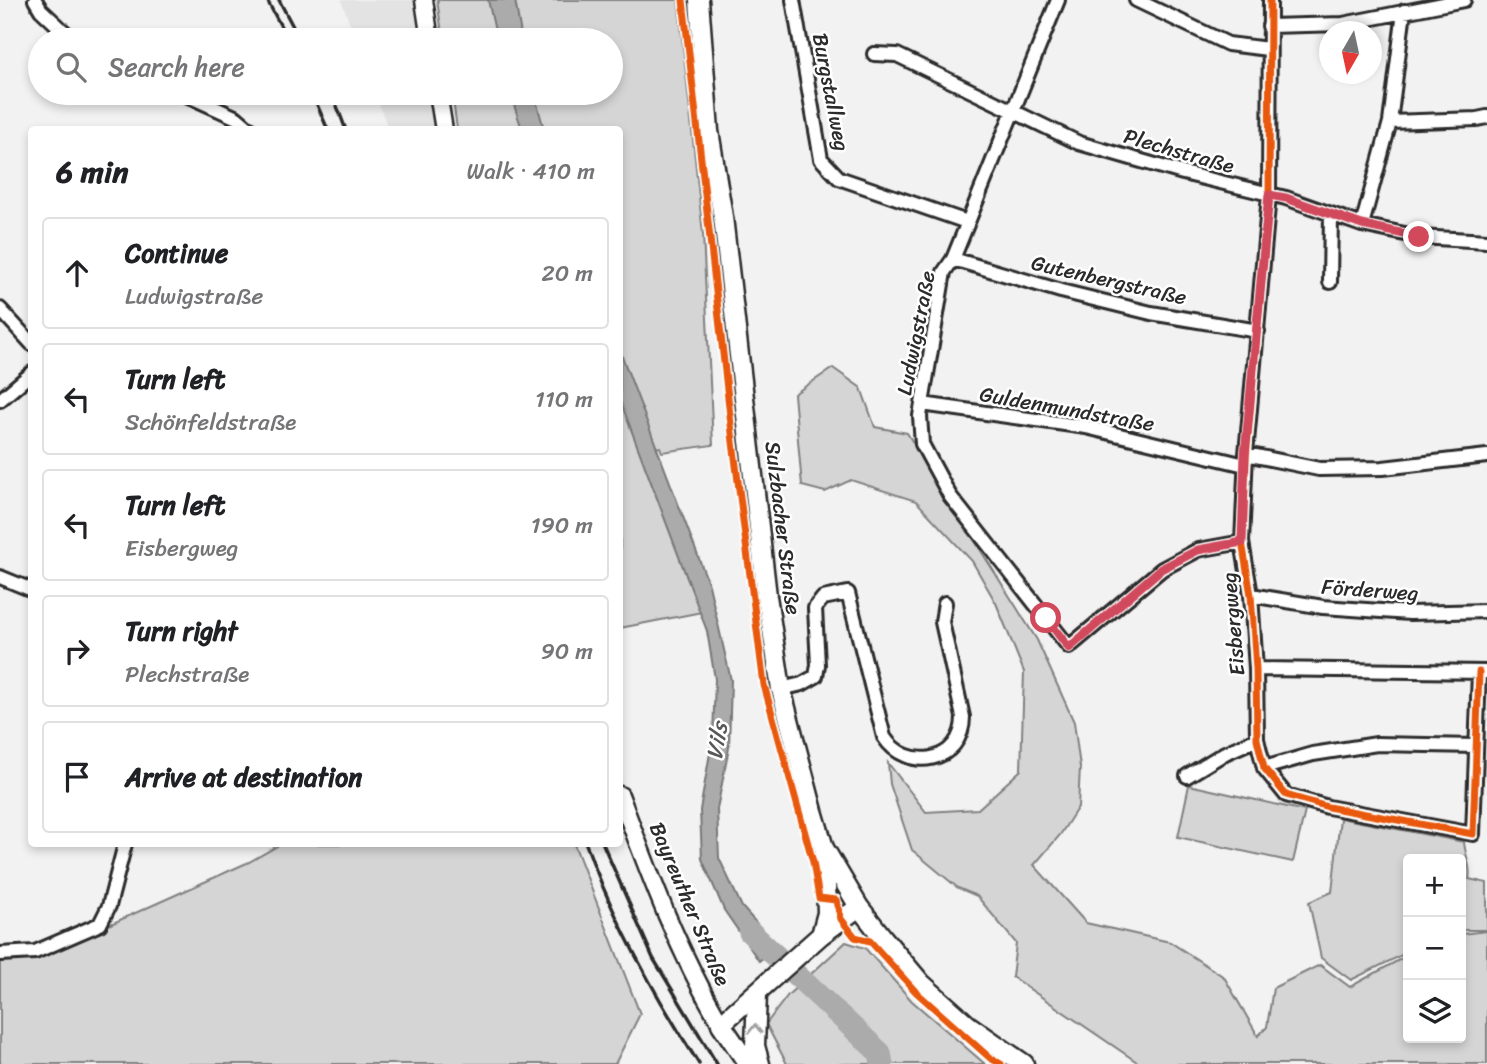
<!DOCTYPE html>
<html lang="en">
<head>
<meta charset="utf-8">
<style>
	:root { --surface:#fff; --page:#f2f2f2; --text:#202124; --muted:#757577; --line:#e0e0e0 }
	body { margin:0; font-family:Sriracha,sans-serif; background:var(--page); color:var(--text) }
	.controls { position:absolute; right:21px; bottom:21px; display:grid; overflow:hidden; border-radius:7px; box-shadow:0 4px 10px #0003 }
	.controls button { width:63px; height:63px; display:grid; place-items:center; padding:0; border:0; border-bottom:2px solid var(--line); background:var(--surface); color:var(--text); font:35px sans-serif }
	.compass { position:absolute; left:1319px; top:21px; width:63px; height:63px; border-radius:50%; background:var(--surface); box-shadow:0 4px 10px #0003; rotate:189deg }
	.stop { position:absolute; width:21px; height:21px; margin:-16px; border:5px solid #d1495b; border-radius:50%; background:#fff }
	.stop.end { background:#d1495b; border-color:#fff; box-shadow:0 2px 7px #0008 }
	.list { margin:0; padding:0; list-style:none }
	h2 { display:flex; justify-content:space-between; align-items:center; height:91px; margin:0; padding:0 28px; font-size:30px }
	h2 small { font-size:23px; font-weight:400; color:var(--muted) }
	.list li { display:grid; grid-template-columns:46px 1fr auto; gap:21px; align-items:center; box-sizing:border-box; height:112px; margin:0 14px 14px; padding:0 14px; border:2px solid var(--line); border-radius:7px }
	.list b { display:block; font-size:26px; white-space:nowrap }
	.list p { margin:0; font-size:23px; white-space:nowrap; color:var(--muted) }
	.list em { font-size:23px; font-style:normal; color:var(--muted) }
	.icon { flex:none; width:38px; height:38px; fill:none; stroke:currentColor; stroke-width:2; stroke-linecap:round; stroke-linejoin:round }
	.map { position:relative; flex:none; width:1487px; height:1064px; overflow:hidden }
	.search { position:absolute; background:var(--surface); box-shadow:0 4px 10px #0003; left:28px; top:28px; width:595px; height:77px; display:flex; align-items:center; gap:18px; box-sizing:border-box; padding:0 24px; border-radius:38px; color:var(--muted); font-size:26px }
	.panel { position:absolute; background:var(--surface); box-shadow:0 4px 10px #0003; left:28px; top:126px; width:595px; height:721px; border-radius:7px }
	.map>svg:first-child { display:block }
	.built { fill:#e3e3e3 }
	.green { fill:#d5d5d5; stroke:#808080; stroke-width:2 }
	.water { fill:#ababab; stroke:#787878; stroke-width:2 }
	.lines { fill:none; stroke-linecap:round; stroke-linejoin:round }
	.river { stroke:#ababab; stroke-width:23 }
	.minor-casing { stroke:#2b2b2b; stroke-width:18 }
	.tertiary-casing { stroke:#2b2b2b; stroke-width:21 }
	.secondary-casing { stroke:#2b2b2b; stroke-width:23 }
	.minor { stroke:#fff; stroke-width:12 }
	.tertiary { stroke:#fff; stroke-width:16 }
	.secondary { stroke:#fff; stroke-width:18 }
	.rail { stroke:#2b2b2b; stroke-width:3.5 }
	.cycleway-casing { stroke:#fff; stroke-width:11 }
	.cycleway { stroke:#e8590c; stroke-width:7 }
	.oneway { stroke:#a0a0a0 }
	.route { stroke:#d1495b; stroke-width:9 }
	.labels { text-anchor:middle; dominant-baseline:central; stroke-width:5; stroke-linejoin:round; paint-order:stroke }
	.street-label { font-size:21px; fill:#2b2b2b; stroke:#fff }
	.water-label { font-size:23px; font-style:italic; fill:#585858; stroke:#fff }
</style>
</head>
<body>
<div class="map">
<svg width="1487" height="1064" viewBox="0 0 1487 1064">
	<rect width="100%" height="100%" fill="#f2f2f2"/>
	<filter id="ink" filterUnits="userSpaceOnUse"><feTurbulence type="fractalNoise" baseFrequency=".0143" numOctaves="2"/><feDisplacementMap in="SourceGraphic" scale="14" xChannelSelector="R" yChannelSelector="G"/><feConvolveMatrix kernelMatrix="1 2 1 2 8 2 1 2 1" color-interpolation-filters="sRGB"/></filter>
	<g filter="url(#ink)">
		<path class="built" d="M 341,0 L 415,0 L 423,40 L 356,40 Z
			M 375,93 L 430,93 L 435,129 L 388,129 Z"/>
		<path class="green" d="M 437,0 L 678,0 L 703,234 L 713,445 L 662,452 L 660,447 L 644,449 L 707,611 L 620,628 L 620,130 L 457,129 L 452,93 L 611,93 L 611,40 L 443,40 Z
			M 833,368 L 861,388 L 875,427 L 907,433 L 1037,640 L 1074,722 L 1080,767 L 1078,807 L 1060,835 L 1034,865 L 1086,923 L 1170,942 L 1224,977 L 1258,1036 L 1267,1027 L 1273,988 L 1320,965 L 1350,987 L 1408,955 L 1408,1038 L 1461,1038 L 1461,934 L 1487,931 L 1487,1064 L 1140,1064 L 1012,977 L 1016,943 L 977,896 L 958,888 L 912,850 L 890,784 L 888,763 L 926,812 L 978,809 L 1021,770 L 1024,672 L 996,603 L 972,561 L 916,501 L 851,480 L 825,492 L 802,486 L 794,394 Z
			M 1189,785 L 1305,811 L 1293,862 L 1178,837 Z
			M 1340,818 L 1464,842 C 1465,855 1472,867 1469,879 L 1487,883 L 1487,930 L 1461,930 L 1461,859 L 1408,859 L 1408,952 L 1351,980 L 1321,958 L 1309,902 L 1332,892 Z
			M 281,844 L 574,844 L 640,1014 L 615,1064 L 0,1064 L 0,958 L 33,959 L 249,862 Z
			M 846,942 L 865,948 L 912,1001 L 985,1064 L 787,1064 L 766,1024 L 788,995 Z"/>
		<path class="water" d="M 488,0 L 515,0 L 522,40 L 497,40 Z
			M 510,93 L 534,93 L 544,129 L 522,129 Z
			M 620,351 L 709,585 L 731,680 L 729,748 L 717,809 L 719,858 L 742,907 L 777,946 L 759,961 L 724,910 L 702,859 L 700,810 L 713,736 L 715,679 L 707,631 L 620,400 Z"/>
		<g class="lines">
			<path class="river" d="M 750,932 L 880,1053 L 882,1064"/>
			<g class="minor-casing">
				<path id="minor" d="M 35,0 L 41,10 L 73,40
					M 793,0 L 821,159 L 839,178 L 967,222
					M 1058,0 L 953,259 L 944,272 L 920,416 L 922,444 L 950,496 L 1069,647 L 1162,569 L 1198,550 L 1242,542
					M 1136,0 L 1228,44 L 1268,49
					M 1270,0 L 1269,195 L 1246,454 L 1242,542 L 1251,595 L 1256,669 L 1257,739 L 1264,768 L 1286,795 L 1328,807 L 1473,834 L 1479,672
					M 1269,26 L 1343,24 L 1464,0
					M 874,54 L 897,55 L 1079,143 L 1183,173 L 1286,198 L 1362,225 L 1419,237 L 1487,241
					M 182,93 L 237,118 L 251,130
					M 1390,122 L 1477,119 L 1487,117
					M 1362,225 L 1390,122 L 1404,11
					M 953,259 L 1061,291 L 1151,313 L 1258,331
					M 1330,282 L 1331,214
					M 0,309 L 32,344
					M 0,400 L 32,373
					M 922,404 L 1086,427 L 1245,465
					M 1246,454 L 1319,469 L 1383,468 L 1487,456
					M 0,577 L 32,590
					M 1251,595 L 1323,607 L 1410,613 L 1487,611
					M 1256,669 L 1487,672
					M 781,689 L 802,684 L 816,676 L 818,665 L 815,608 L 823,598 L 848,593 L 884,737 C 907,773 963,763 963,717 L 942,622 L 945,603
					M 1264,768 L 1313,754 L 1377,744 L 1476,746
					M 1187,776 L 1225,753 L 1257,739
					M 0,954 L 35,952 L 100,924 L 109,906 L 125,844"/>
			</g>
			<g class="tertiary-casing">
				<path id="tertiary" d="M 424,0 L 430,40
					M 438,93 L 444,130
					M 620,795 C 649,873 678,952 721,1024"/>
			</g>
			<g class="secondary-casing">
				<path id="secondary" d="M 699,0 L 709,131 L 723,217 L 767,596 L 781,689 L 813,811 L 824,848 L 859,907 L 884,939 L 921,983 L 968,1025 L 1024,1064
					M 821,935 L 827,913 L 825,852
					M 757,994 L 755,1046 L 760,1064
					M 748,1064 L 721,1024 L 821,935 L 859,907"/>
			</g>
			<use href="#minor" class="minor"/>
			<use href="#tertiary" class="tertiary"/>
			<use href="#secondary" class="secondary"/>
			<path class="rail" d="M 267,0 L 288,40
				M 279,0 L 300,40
				M 312,93 L 328,130
				M 332,93 L 346,130
				M 586,844 C 614,922 654,994 699,1064
				M 603,844 L 653,958 L 717,1064"/>
			<g class="cycleway-casing">
				<path id="cycleway" d="M 683,0 L 733,442 L 764,685 L 813,862 L 819,898 L 836,900 L 841,919 L 855,937 L 870,941 L 916,992 L 990,1058 L 1001,1064
					M 1270,0 L 1269,195 L 1246,454 L 1242,542 L 1251,595 L 1256,669 L 1257,739 L 1264,768 L 1286,795 L 1328,807 L 1473,834 L 1479,672"/>
			</g>
			<use href="#cycleway" class="cycleway"/>
		</g>
		<defs><path id="oneway-chevron" d="M-2-3.5L2.5 0L-2 3.5" fill="none" stroke-width="1.6" stroke-linecap="round" stroke-linejoin="round" transform="scale(1.75)"/></defs>
		<use class="oneway" href="#oneway-chevron" transform="translate(755 1029) rotate(-90)"/>
	</g>
	<g class="lines" filter="url(#ink)">
		<path class="route" d="M 1046,618 L 1069,648 L 1161,569 L 1198,550 L 1242,542 L 1245,454 L 1269,195 L 1286,198 L 1362,225 L 1419,237"/>
	</g>
	<g class="labels">
		<g class="street-label">
			<text transform="translate(831 92) rotate(79)">Burgstallweg</text>
			<text transform="translate(1179 151) rotate(16)">Plechstraße</text>
			<text transform="translate(1109 280) rotate(13)">Gutenbergstraße</text>
			<text transform="translate(916 333) rotate(-79)">Ludwigstraße</text>
			<text transform="translate(1067 409) rotate(10)">Guldenmundstraße</text>
			<text transform="translate(783 528) rotate(83)">Sulzbacher Straße</text>
			<text transform="translate(1370 590) rotate(4)">Förderweg</text>
			<text transform="translate(1233 624) rotate(-95)">Eisbergweg</text>
			<text transform="translate(690 904) rotate(67)">Bayreuther Straße</text>
		</g>
		<g class="water-label">
			<text transform="translate(717 741) rotate(-81)">Vils</text>
		</g>
	</g>
</svg>
<div class="controls">
<button>+</button>
<button>−</button>
<button><svg class="icon" aria-label="layers" viewBox="0 0 24 24"><path d="M12 4l9 5-9 5-9-5zM3 14l9 5 9-5"/></svg></button>
</div>
<svg class="compass" viewBox="-18 -18 36 36"><path d="M0-13l5 13h-10z" fill="#e53935"/><path d="M0 13l5-13h-10z" fill="#757577"/></svg>
<div class="stop" style="left:1046px;top:618px"></div>
<div class="stop end" style="left:1419px;top:237px"></div>
<div class="search"><svg class="icon" aria-label="search" viewBox="0 0 24 24"><circle cx="10" cy="10" r="6"/><path d="M15 15l6 6"/></svg>Search here</div>
<section class="panel">
<h2>6 min<small>Walk · 410 m</small></h2>
<ul class="list">
<li><svg class="icon" aria-label="ahead" viewBox="0 0 24 24"><path d="M12 20V5M6 11l6-6 6 6"/></svg><div><b>Continue</b><p>Ludwigstraße</p></div><em>20 m</em></li>
<li><svg class="icon" aria-label="left" viewBox="0 0 24 24"><path d="M17 20v-9H6M10 6l-5 5 5 5"/></svg><div><b>Turn left</b><p>Schönfeldstraße</p></div><em>110 m</em></li>
<li><svg class="icon" aria-label="left" viewBox="0 0 24 24"><path d="M17 20v-9H6M10 6l-5 5 5 5"/></svg><div><b>Turn left</b><p>Eisbergweg</p></div><em>190 m</em></li>
<li><svg class="icon" aria-label="right" viewBox="0 0 24 24"><path d="M7 20v-9h11M14 6l5 5-5 5"/></svg><div><b>Turn right</b><p>Plechstraße</p></div><em>90 m</em></li>
<li><svg class="icon" aria-label="arrive" viewBox="0 0 24 24"><path d="M6 21V4h12l-3 4 3 4H6"/></svg><div><b>Arrive at destination</b></div></li>
</ul>
</section>
</div>
</body>
</html>
